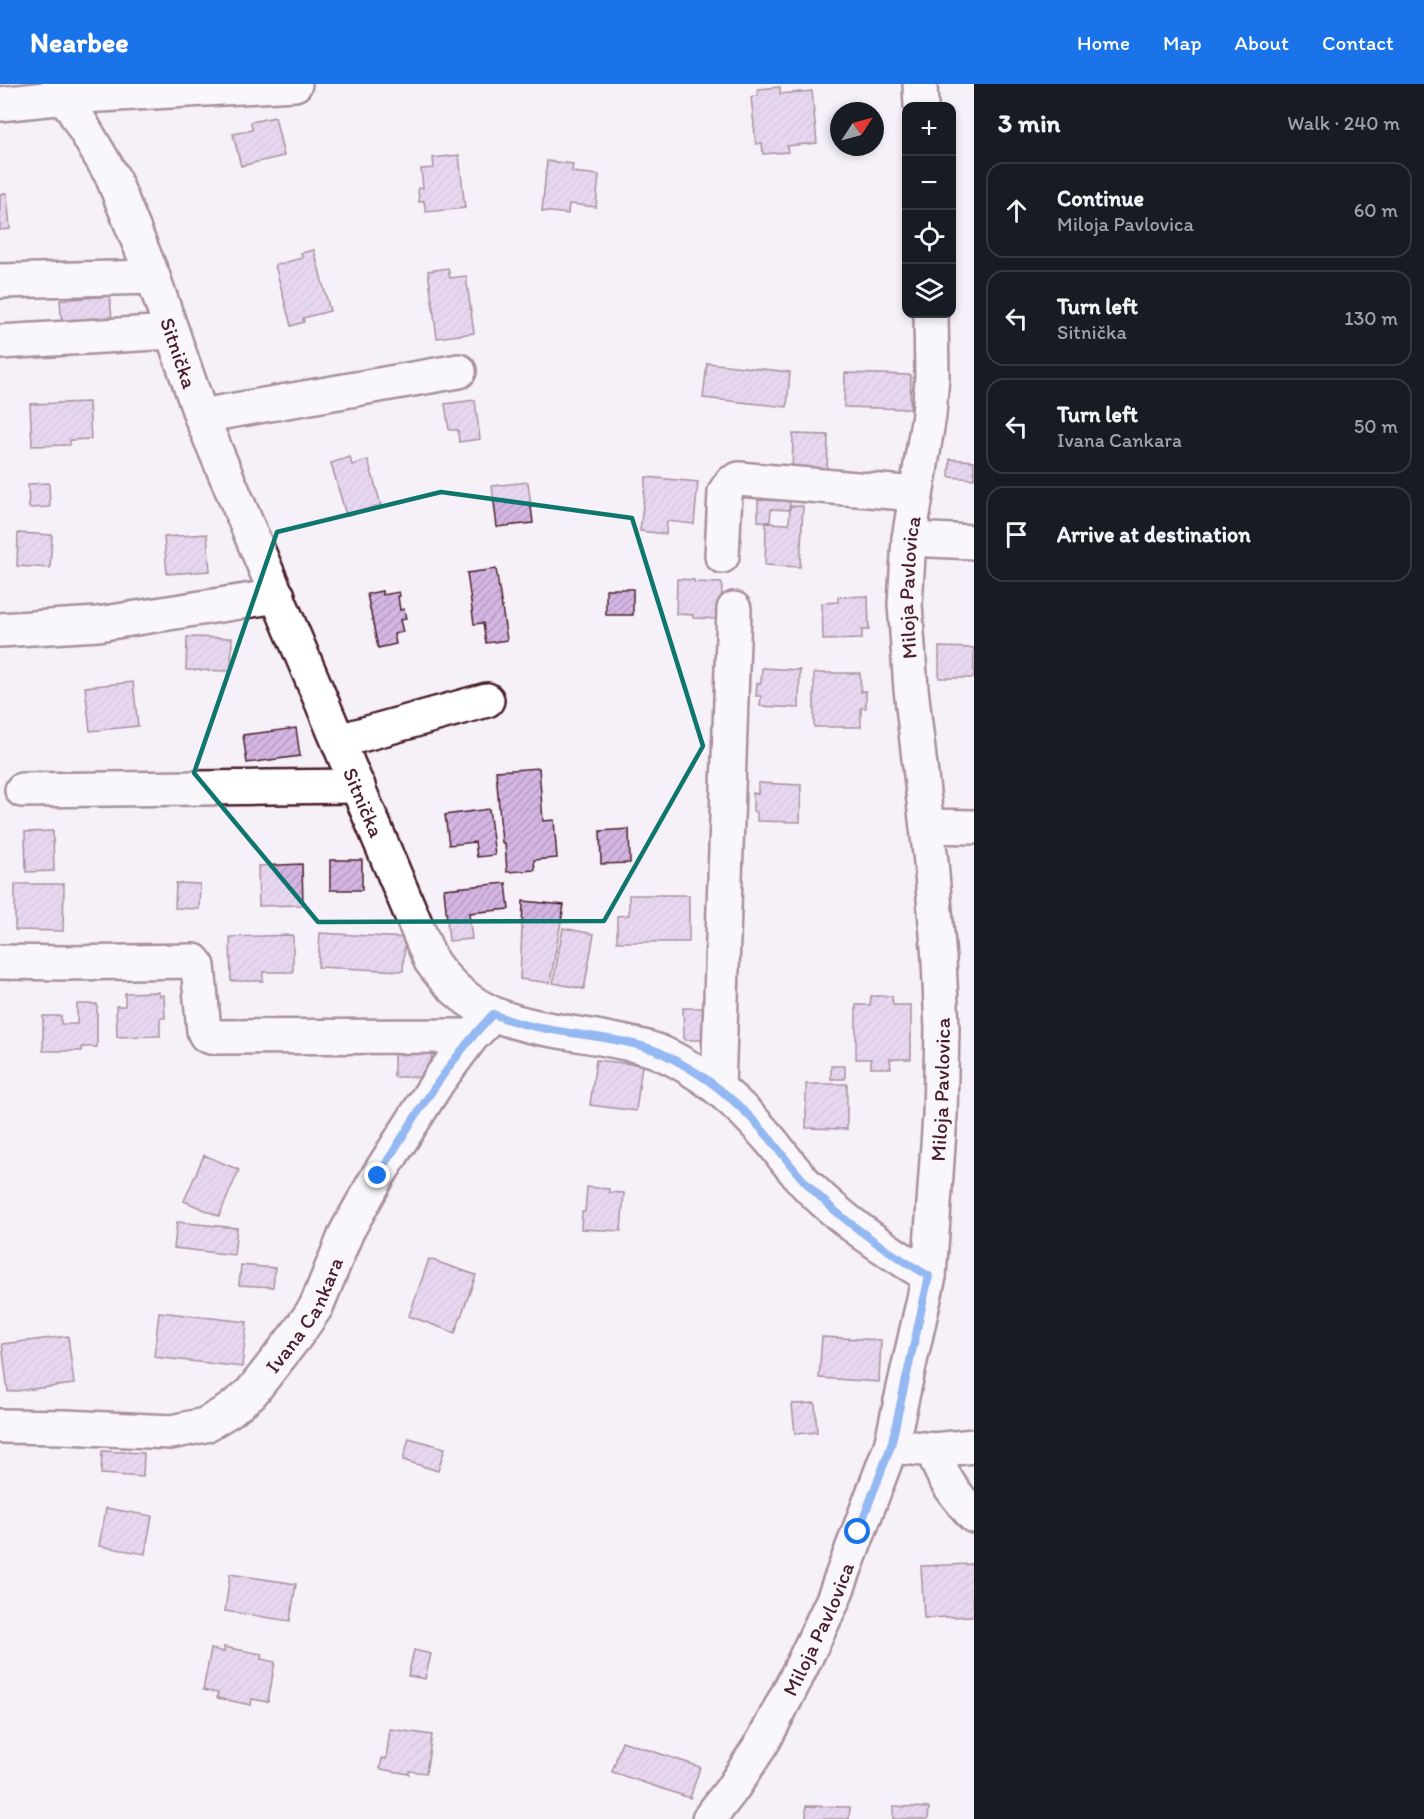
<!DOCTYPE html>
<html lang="en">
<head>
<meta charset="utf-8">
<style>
	:root { --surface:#171b24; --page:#242831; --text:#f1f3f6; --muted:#9ea1a6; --line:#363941; --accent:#1a73e8 }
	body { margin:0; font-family:Itim,sans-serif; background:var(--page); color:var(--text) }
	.controls { position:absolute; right:18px; top:18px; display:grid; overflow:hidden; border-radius:12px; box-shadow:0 3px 9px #0003 }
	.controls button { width:54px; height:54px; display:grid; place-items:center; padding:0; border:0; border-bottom:2px solid var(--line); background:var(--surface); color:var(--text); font:30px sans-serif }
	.compass { position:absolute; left:830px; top:18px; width:54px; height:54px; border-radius:50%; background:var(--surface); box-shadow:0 3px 9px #0003; rotate:54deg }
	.stop { position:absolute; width:18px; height:18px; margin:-14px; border:4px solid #1a73e8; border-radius:50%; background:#fff }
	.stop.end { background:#1a73e8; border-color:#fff; box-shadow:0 2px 6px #0008 }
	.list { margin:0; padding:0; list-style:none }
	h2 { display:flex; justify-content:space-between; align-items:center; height:78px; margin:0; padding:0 24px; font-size:26px }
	h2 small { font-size:20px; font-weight:400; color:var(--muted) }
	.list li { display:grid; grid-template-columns:39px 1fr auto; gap:18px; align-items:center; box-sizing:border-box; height:96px; margin:0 12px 12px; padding:0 12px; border:2px solid var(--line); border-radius:18px }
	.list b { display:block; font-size:22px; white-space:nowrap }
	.list p { margin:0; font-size:20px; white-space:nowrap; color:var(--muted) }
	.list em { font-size:20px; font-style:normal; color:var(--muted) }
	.icon { flex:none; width:33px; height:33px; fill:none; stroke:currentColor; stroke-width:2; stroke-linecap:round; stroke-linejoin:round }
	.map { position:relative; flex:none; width:974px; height:1735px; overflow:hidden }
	header { display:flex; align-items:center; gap:36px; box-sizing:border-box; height:84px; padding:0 30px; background:var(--accent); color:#fff }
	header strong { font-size:28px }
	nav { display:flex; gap:33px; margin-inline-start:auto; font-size:21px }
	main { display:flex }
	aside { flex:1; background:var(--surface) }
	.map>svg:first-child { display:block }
	.building { fill:url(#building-hatch); stroke:#4a1f2b; stroke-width:1.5 }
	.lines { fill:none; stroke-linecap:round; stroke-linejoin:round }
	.minor-casing { stroke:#4a1f2b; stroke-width:38 }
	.minor { stroke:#fff; stroke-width:33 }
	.route { stroke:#1a73e8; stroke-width:8 }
	.marked { fill:none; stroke:#0f766e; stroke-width:4.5; stroke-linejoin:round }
	.labels { text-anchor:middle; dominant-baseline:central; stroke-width:4.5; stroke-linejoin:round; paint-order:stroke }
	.street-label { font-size:21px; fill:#4a1f2b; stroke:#fff }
</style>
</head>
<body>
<header>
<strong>Nearbee</strong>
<nav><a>Home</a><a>Map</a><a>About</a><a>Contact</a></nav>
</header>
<main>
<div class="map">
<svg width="974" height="1735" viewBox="0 0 974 1735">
	<defs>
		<pattern id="building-hatch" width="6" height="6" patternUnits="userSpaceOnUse" patternTransform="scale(1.5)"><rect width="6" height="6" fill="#d3b5e2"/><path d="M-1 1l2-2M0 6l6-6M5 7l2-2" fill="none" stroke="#b79bc2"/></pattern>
	</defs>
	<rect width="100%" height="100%" fill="#f6f0f9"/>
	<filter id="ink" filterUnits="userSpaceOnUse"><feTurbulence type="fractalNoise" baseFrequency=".0167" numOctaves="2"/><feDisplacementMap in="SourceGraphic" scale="12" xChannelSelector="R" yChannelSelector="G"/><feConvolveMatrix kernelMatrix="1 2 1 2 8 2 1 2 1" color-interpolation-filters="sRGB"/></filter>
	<g filter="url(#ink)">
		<path class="building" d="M 780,3 L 780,10 L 812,7 L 817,59 L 787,62 L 788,68 L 763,70 L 762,59 L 756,60 L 751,13 L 758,12 L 758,5 Z
			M 275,33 L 284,72 L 241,82 L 233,50 L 252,46 L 251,38 Z
			M 459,71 L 465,124 L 426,128 L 424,117 L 419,118 L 418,104 L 423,104 L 421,85 L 434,84 L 433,74 Z
			M 547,77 L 573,80 L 572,88 L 599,91 L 596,123 L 569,120 L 568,130 L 542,127 Z
			M 7,109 L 10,145 L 0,146 L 0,110 Z
			M 314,166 L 330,227 L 303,234 L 304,238 L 291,242 L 275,181 L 302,174 L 301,169 Z
			M 448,184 L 450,194 L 466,192 L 474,249 L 437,254 L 428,187 Z
			M 110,212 L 113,249 L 63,253 L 60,216 Z
			M 707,279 L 790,288 L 787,323 L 703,314 Z
			M 845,289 L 911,291 L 910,325 L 844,323 Z
			M 475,316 L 480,355 L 459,358 L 458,346 L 449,346 L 445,320 Z
			M 89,318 L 91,355 L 70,356 L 70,361 L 32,362 L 30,320 Z
			M 793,350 L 828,351 L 827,396 L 792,394 Z
			M 350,373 L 352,381 L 368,376 L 381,421 L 346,431 L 331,379 Z
			M 950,375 L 974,377 L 974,395 L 949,393 Z
			M 646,393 L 698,398 L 694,440 L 667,437 L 666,450 L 640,447 Z
			M 528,398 L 533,439 L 497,443 L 492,402 Z
			M 49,399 L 50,423 L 29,424 L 28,400 Z
			M 758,416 L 790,417 L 789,426 L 771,425 L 770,438 L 758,437 Z
			M 790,422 L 803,422 L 800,483 L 765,481 L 766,439 L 789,440 Z
			M 18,449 L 52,451 L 50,484 L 17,482 Z
			M 207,450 L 210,487 L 167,490 L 164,453 Z
			M 496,485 L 507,556 L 486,559 L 483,539 L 474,540 L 467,489 Z
			M 677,495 L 694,496 L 694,498 L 722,499 L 721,535 L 693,534 L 693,531 L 676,530 Z
			M 606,505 L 633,505 L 633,531 L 606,531 Z
			M 382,507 L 383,511 L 399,508 L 400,512 L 398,512 L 400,526 L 404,525 L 406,535 L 400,536 L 403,548 L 394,550 L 396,560 L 378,564 L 367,510 Z
			M 868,512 L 869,546 L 862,546 L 862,555 L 823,556 L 822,519 L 838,518 L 838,513 Z
			M 187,553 L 232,554 L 231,587 L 186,586 Z
			M 939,563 L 974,564 L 974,594 L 939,594 Z
			M 762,584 L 800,586 L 799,624 L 760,622 L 761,612 L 756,612 L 757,599 L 761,599 Z
			M 814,589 L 860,589 L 861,608 L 866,607 L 866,624 L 861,624 L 861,643 L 814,643 Z
			M 133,598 L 138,642 L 90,647 L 85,603 Z
			M 296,644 L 300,672 L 247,679 L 243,651 Z
			M 539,684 L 543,737 L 554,736 L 557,774 L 534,776 L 535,786 L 507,788 L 505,759 L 502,759 L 496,687 Z
			M 758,699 L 801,701 L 800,738 L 757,737 L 757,728 L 753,727 L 753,709 L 758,710 Z
			M 489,725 L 495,771 L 477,773 L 475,758 L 449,761 L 445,731 Z
			M 629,745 L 630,779 L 601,780 L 600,747 Z
			M 53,747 L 54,787 L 26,788 L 25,748 Z
			M 330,776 L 362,776 L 362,806 L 330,806 Z
			M 302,780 L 303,821 L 259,822 L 258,782 Z
			M 176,799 L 200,800 L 199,825 L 175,824 Z
			M 506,799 L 509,825 L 469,829 L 472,855 L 449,857 L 444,805 Z
			M 15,800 L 64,800 L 63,847 L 15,846 Z
			M 629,811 L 689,811 L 689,858 L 617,858 L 617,832 L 629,831 Z
			M 523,817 L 564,821 L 550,899 L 520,895 Z
			M 563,844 L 594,850 L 584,905 L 553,899 Z
			M 320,849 L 405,854 L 403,887 L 318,883 Z
			M 293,851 L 293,888 L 263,888 L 263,897 L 231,897 L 230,853 Z
			M 159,908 L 159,912 L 164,911 L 165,934 L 160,934 L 160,952 L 117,953 L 116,922 L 125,922 L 125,909 Z
			M 871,912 L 892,912 L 893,921 L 911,921 L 911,975 L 890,975 L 891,984 L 871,984 L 871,975 L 856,975 L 856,921 L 870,921 Z
			M 77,920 L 97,920 L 97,963 L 82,963 L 82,967 L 43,967 L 43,932 L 61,932 L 61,940 L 77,940 Z
			M 683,924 L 707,924 L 707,956 L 684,956 Z
			M 394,963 L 432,963 L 431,993 L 394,993 Z
			M 596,976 L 642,981 L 636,1027 L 590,1021 Z
			M 831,982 L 845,982 L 845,995 L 831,995 Z
			M 806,1000 L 847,1000 L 847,1045 L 806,1044 Z
			M 204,1071 L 239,1086 L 219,1132 L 184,1117 Z
			M 587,1103 L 609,1105 L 609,1108 L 624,1109 L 621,1147 L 581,1145 L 582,1128 L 585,1128 Z
			M 177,1138 L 237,1144 L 234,1171 L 174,1164 Z
			M 429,1175 L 476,1191 L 455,1249 L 409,1232 Z
			M 241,1181 L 275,1184 L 273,1203 L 239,1201 Z
			M 159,1228 L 247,1238 L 242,1283 L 154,1273 Z
			M 68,1252 L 74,1300 L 8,1308 L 2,1260 Z
			M 822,1253 L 881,1256 L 879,1298 L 819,1294 Z
			M 815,1319 L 817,1348 L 795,1350 L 792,1320 Z
			M 409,1354 L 445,1364 L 438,1387 L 403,1376 Z
			M 102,1367 L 144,1369 L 143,1393 L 101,1390 Z
			M 106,1424 L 152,1432 L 145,1470 L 99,1462 Z
			M 972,1480 L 974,1532 L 924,1534 L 921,1482 Z
			M 230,1490 L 296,1500 L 290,1537 L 225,1527 Z
			M 224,1563 L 262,1570 L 261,1575 L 275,1578 L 268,1618 L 252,1615 L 251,1621 L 217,1614 L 218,1609 L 203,1606 L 211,1565 L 224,1568 Z
			M 414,1566 L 431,1570 L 425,1595 L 408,1592 Z
			M 390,1645 L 432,1651 L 426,1689 L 409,1687 L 409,1690 L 380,1685 L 382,1674 L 386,1675 Z
			M 622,1657 L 700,1683 L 690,1714 L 612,1688 Z
			M 806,1722 L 850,1723 L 849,1735 L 806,1735 Z
			M 893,1722 L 929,1724 L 928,1735 L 893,1735 Z"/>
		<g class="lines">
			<g class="minor-casing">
				<g id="minor">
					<path id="s1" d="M 58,0 L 112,92 L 153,193 L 201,332 L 431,877 C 478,945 537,941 611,956 C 627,959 644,962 659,968 C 703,987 741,1021 772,1058 C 784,1073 795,1089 809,1103 C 844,1138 887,1167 929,1192"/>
					<path d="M 920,0 L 921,22"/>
					<path d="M 0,20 L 65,13 L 295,0"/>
					<path d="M 0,197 L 153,193"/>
					<path d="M 0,258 L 172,248"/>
					<path d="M 201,332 L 459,287"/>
					<path d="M 909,455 L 974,458"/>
					<path d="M 722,472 L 725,408 L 731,399 L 739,395 L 916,410"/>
					<path d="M 0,546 L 98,540 L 278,512"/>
					<path d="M 339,657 L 487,616"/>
					<path d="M 22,706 L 358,702"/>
					<path d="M 927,742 L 974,743"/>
					<path d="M 0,878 L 66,879 L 194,877 L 198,882 L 204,947 L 206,951 L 211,953 L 472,952"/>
					<path d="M 718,1004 L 734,525"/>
					<path id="s2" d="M 0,1342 L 65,1343 L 171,1348 L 205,1341 L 230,1326 L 251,1309 L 298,1249 L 316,1223 L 347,1147 L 378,1092 L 439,996 L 472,952 L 493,931"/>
					<path d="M 891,1362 L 934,1366 L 974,1362"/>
					<path d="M 934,1366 C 940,1393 956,1411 974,1432"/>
					<path id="s3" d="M 709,1735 L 732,1705 L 764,1656 L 795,1596 L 833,1516 L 891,1362 L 929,1192 L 940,1032 L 942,945 L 939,875 L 931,778 L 911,605 L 905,520 L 909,455 L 929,331 L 932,292 L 931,230"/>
				</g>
			</g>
			<use href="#minor" class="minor"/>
		</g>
	</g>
	<g class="lines" filter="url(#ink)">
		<path class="route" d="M 378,1092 C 413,1036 447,978 493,930 C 545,952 604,948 657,967 C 671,973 684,981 697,989 C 725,1007 750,1031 771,1056 C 784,1072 795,1088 809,1102 C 843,1138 886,1167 929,1192 L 891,1362 L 858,1448"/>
	</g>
	<path d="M0 0H974V1735H0ZM 441,408 L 632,434 L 703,662 L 604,837 L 318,838 L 194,689 L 277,448 Z" fill="#f6f0f9" fill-opacity=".55" fill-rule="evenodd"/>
	<path class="marked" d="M 441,408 L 632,434 L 703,662 L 604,837 L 318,838 L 194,689 L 277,448 Z"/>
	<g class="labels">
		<g class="street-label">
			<text stroke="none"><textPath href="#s1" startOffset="296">Sitnička</textPath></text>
			<text stroke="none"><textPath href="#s3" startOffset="1282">Miloja Pavlovica</textPath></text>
			<text stroke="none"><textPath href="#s1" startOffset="782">Sitnička</textPath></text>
			<text stroke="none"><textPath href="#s3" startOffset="778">Miloja Pavlovica</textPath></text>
			<text stroke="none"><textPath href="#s2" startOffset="357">Ivana Cankara</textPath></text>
			<text stroke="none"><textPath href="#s3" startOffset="220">Miloja Pavlovica</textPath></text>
		</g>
	</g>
</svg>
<div class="controls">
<button>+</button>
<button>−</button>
<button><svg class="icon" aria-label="locate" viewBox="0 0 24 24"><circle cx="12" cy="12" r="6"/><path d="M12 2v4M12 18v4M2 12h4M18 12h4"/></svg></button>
<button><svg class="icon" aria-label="layers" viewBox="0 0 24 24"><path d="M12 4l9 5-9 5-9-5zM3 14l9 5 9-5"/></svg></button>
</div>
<svg class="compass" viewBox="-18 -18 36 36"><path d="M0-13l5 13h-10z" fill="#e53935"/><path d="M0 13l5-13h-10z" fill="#9ea1a6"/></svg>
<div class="stop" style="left:858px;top:1448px"></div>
<div class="stop end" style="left:378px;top:1092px"></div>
</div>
<aside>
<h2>3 min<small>Walk · 240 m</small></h2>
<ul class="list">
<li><svg class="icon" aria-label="ahead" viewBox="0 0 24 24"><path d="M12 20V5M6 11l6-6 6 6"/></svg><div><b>Continue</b><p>Miloja Pavlovica</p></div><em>60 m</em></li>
<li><svg class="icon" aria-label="left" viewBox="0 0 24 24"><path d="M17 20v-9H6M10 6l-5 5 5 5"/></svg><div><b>Turn left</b><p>Sitnička</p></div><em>130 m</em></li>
<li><svg class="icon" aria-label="left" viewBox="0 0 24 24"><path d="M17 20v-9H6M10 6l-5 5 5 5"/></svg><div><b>Turn left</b><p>Ivana Cankara</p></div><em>50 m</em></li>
<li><svg class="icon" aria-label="arrive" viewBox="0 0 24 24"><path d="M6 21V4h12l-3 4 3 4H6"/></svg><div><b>Arrive at destination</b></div></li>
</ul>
</aside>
</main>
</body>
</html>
